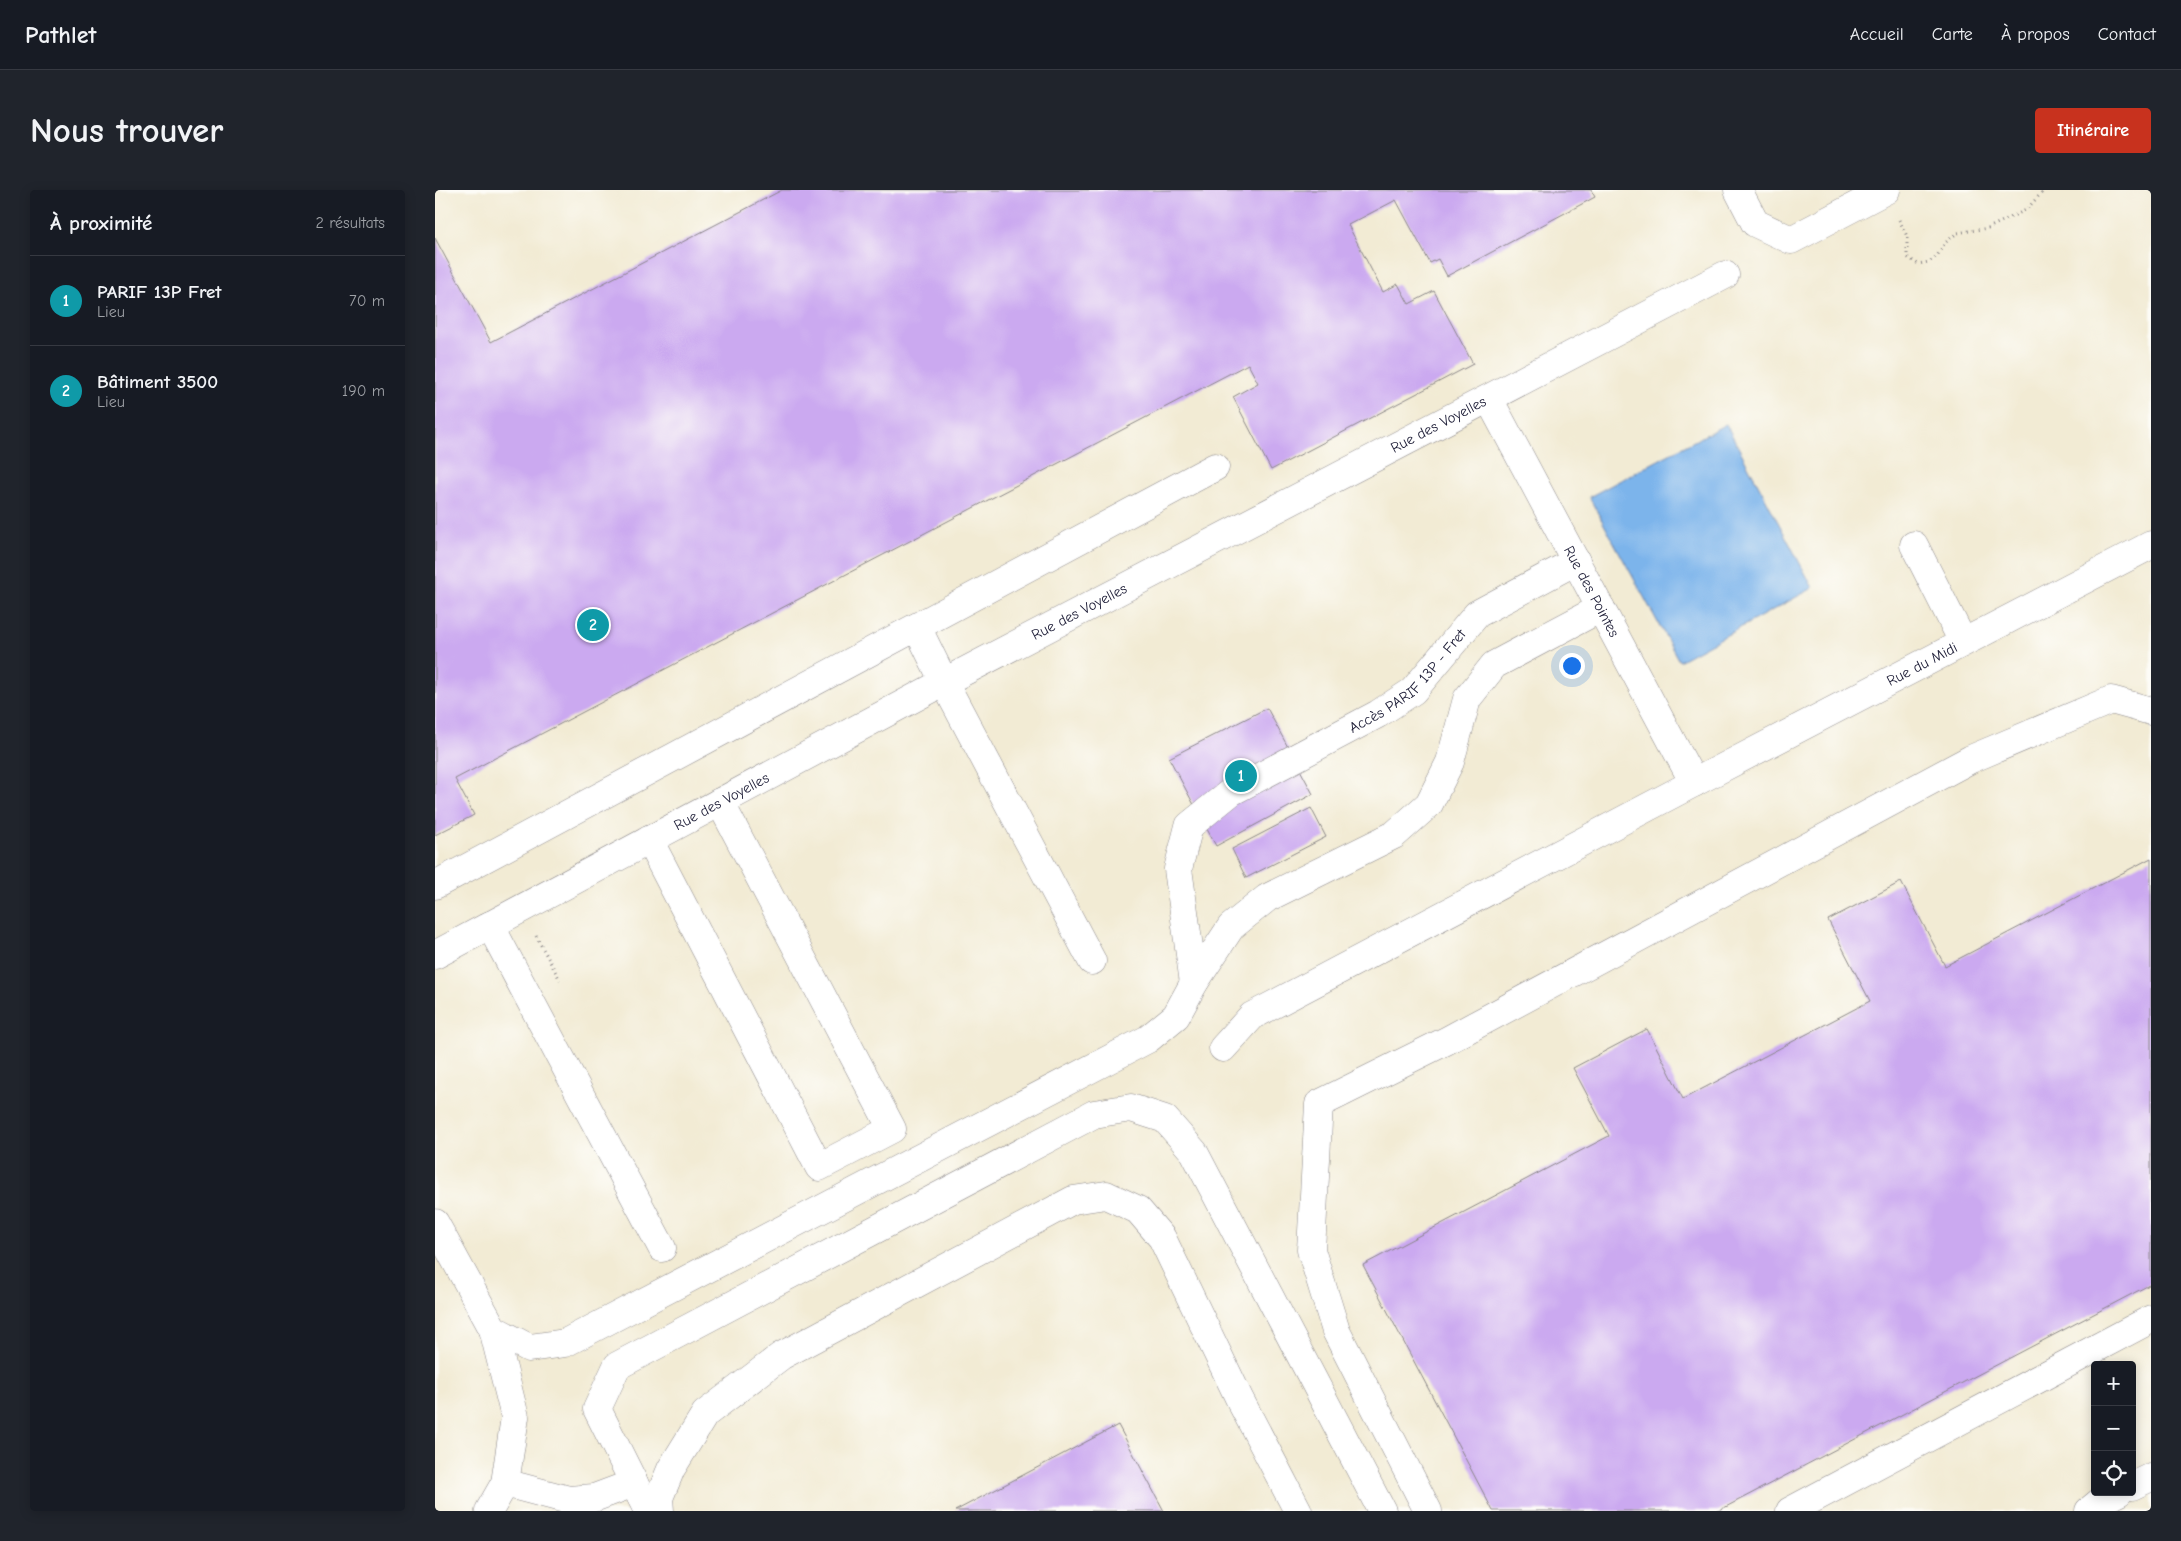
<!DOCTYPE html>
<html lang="fr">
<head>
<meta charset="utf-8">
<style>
	:root { --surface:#171b24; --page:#20242c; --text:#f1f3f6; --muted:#9ea1a6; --line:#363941; --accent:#c8321e }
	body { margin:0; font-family:"Comic Neue",sans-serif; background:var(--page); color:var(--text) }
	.controls { position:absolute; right:15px; bottom:15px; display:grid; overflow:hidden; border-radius:5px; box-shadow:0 2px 12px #0003 }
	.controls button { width:45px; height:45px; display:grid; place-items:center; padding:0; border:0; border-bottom:1px solid var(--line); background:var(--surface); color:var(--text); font:25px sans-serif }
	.you { position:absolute; left:1136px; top:475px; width:18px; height:18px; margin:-12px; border:4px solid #fff; border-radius:50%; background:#1a73e8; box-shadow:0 0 0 8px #1a73e833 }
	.badge { display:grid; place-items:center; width:32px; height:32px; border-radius:50%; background:var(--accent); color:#fff; font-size:16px; font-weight:700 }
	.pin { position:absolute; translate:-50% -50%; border:2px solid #fff; box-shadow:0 1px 5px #0006 }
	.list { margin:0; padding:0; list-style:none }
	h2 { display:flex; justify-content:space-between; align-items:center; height:65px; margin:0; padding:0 20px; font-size:21px }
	h2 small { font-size:16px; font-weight:400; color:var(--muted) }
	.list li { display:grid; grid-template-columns:32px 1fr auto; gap:15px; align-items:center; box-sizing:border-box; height:90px; padding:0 20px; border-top:1px solid var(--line) }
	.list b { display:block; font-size:19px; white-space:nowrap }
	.list p { margin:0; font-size:16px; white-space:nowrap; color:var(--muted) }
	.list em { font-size:16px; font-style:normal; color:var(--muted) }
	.icon { flex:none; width:28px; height:28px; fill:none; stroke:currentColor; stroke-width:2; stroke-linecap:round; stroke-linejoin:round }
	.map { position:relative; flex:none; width:1716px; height:1321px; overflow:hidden; border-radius:5px }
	header { display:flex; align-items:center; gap:30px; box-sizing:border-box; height:70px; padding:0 25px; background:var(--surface); border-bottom:1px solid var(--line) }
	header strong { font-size:24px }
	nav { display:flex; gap:28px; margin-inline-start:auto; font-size:18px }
	.intro { display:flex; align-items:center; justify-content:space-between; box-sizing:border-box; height:120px; padding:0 30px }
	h1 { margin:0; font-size:35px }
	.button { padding:12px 22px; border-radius:5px; background:var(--accent); color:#fff; font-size:18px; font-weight:700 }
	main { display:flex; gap:30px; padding:0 30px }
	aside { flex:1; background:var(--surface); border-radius:5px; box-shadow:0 2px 12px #0003 }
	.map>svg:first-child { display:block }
	.water { fill:#7bb4eb; stroke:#4e6b93 }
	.building { fill:#cba9f0 }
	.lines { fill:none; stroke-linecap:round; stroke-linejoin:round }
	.minor-casing { stroke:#8a8688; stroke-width:29 }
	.path { stroke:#8a8688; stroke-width:3; stroke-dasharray:1 4; stroke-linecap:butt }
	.minor { stroke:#fff; stroke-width:28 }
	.labels { text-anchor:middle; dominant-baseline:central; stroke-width:4.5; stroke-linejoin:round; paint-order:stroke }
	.street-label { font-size:15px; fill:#22223b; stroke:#fdfcf7 }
</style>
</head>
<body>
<header>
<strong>Pathlet</strong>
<nav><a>Accueil</a><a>Carte</a><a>À propos</a><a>Contact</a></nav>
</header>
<div class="intro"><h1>Nous trouver</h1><a class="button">Itinéraire</a></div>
<main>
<aside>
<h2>À proximité<small>2 résultats</small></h2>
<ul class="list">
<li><span class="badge" style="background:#0f9aa8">1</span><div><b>PARIF 13P Fret</b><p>Lieu</p></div><em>70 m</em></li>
<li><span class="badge" style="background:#0f9aa8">2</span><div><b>Bâtiment 3500</b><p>Lieu</p></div><em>190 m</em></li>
</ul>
</aside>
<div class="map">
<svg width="1716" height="1321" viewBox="0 0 1716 1321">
	<rect width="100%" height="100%" fill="#fdfcf7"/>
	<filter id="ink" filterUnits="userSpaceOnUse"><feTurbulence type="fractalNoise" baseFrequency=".02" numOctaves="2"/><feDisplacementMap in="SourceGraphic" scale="10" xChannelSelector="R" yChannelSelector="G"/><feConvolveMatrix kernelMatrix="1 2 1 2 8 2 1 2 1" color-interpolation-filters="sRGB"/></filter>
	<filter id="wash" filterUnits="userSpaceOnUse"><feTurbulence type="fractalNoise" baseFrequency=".0096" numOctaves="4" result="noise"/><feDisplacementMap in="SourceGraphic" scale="20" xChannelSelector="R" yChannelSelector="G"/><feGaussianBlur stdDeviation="1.12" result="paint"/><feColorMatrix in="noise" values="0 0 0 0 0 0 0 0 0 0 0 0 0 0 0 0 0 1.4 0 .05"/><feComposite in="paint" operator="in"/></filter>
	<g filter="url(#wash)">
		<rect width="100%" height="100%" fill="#f2ebd4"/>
		<path class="water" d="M 1291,234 L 1378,398 L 1244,471 L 1154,307 Z"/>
		<g id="blocks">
			<path class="building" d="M 347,0 L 1156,0 L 1160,7 L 1012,86 L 1003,69 L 995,73 L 961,10 L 913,35 L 948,102 L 963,94 L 974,114 L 999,101 L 1038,174 L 836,280 L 798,207 L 823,193 L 813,174 L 20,589 L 39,625 L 0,645 L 0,48 L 56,152 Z
				M 832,518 L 878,604 L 781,656 L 734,568 Z
				M 876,618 L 891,647 L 811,688 L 797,659 Z
				M 1716,668 L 1716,1094 L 1283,1321 L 1058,1321 L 928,1075 L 1174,946 L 1138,878 L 1212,839 L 1248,909 L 1435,811 L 1393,730 L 1466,692 L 1510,776 Z
				M 683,1235 L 729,1321 L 520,1321 Z"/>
		</g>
	</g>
	<g filter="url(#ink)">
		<use href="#blocks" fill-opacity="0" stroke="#8a8688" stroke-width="1"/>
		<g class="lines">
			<g class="minor-casing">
				<g id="minor">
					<path d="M 1303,0 L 1320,33 L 1356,50 L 1451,0"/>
					<path id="s1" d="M 1054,209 L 1259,593"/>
					<path d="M 1479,355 L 1528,452"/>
					<path d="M 482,437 L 509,492 L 657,771"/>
					<path d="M 214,650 L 384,977 L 457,939 L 285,612"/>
					<path d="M 0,695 L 780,277"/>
					<path d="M 55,735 L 227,1058"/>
					<path id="s2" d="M 0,765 L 509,492 L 1290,85"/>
					<path id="s3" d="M 759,793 L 743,679 L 754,636 L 796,602 L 943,524 L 978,501 L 1042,424 L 1141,371"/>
					<path id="s4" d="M 788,858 L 817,826 L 1270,587 L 1716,355"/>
					<path d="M 0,1033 L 58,1139 L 94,1158 L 130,1153 L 713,849 L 741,826 L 759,793 L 796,737 L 832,708 L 959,645 L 994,614 L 1015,572 L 1032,509 L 1059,475 L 1166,418"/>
					<path d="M 70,1293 L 134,1310 L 159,1308 L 199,1293"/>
					<path d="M 1697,1296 L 1716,1287"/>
					<path d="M 54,1321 L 70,1293 L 80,1227 L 58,1139"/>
					<path d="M 213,1321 L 162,1219 L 182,1176 L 659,924 L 696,918 L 730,929 L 759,962 L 947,1321"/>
					<path d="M 225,1321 L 224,1308 L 236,1279 L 270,1224 L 346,1166 L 638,1010 L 671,1005 L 703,1020 L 727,1048 L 805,1210 L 863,1321"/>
					<path d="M 993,1321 L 901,1141 L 876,1060 L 884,914 L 1011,851 L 1536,569 L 1676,510 L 1716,521"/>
					<path d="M 1355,1321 L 1716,1129"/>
					<path d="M 1654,1321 L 1666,1311 L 1684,1302"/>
				</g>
			</g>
			<path class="path" d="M 1464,30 L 1472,46 L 1472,67 L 1483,74 L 1494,72 L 1502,66 L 1510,53 L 1522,43 L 1553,38 L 1591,20 L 1609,0
				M 101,746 L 125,790"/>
			<use href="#minor" class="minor"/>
		</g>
	</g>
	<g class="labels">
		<g class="street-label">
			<text stroke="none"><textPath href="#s2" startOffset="1135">Rue des Voyelles</textPath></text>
			<text stroke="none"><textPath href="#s1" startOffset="218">Rue des Pointes</textPath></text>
			<text stroke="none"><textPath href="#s2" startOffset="730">Rue des Voyelles</textPath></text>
			<text stroke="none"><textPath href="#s4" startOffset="800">Rue du Midi</textPath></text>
			<text stroke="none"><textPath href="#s3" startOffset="424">Accès PARIF 13P - Fret</textPath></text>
			<text stroke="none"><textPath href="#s2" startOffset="325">Rue des Voyelles</textPath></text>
		</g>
	</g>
</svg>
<div class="controls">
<button>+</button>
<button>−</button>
<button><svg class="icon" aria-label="locate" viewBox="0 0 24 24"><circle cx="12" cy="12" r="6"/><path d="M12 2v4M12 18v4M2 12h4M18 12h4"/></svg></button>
</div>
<div class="you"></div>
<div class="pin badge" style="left:806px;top:586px;background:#0f9aa8">1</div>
<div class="pin badge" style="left:158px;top:435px;background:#0f9aa8">2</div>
</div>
</main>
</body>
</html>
